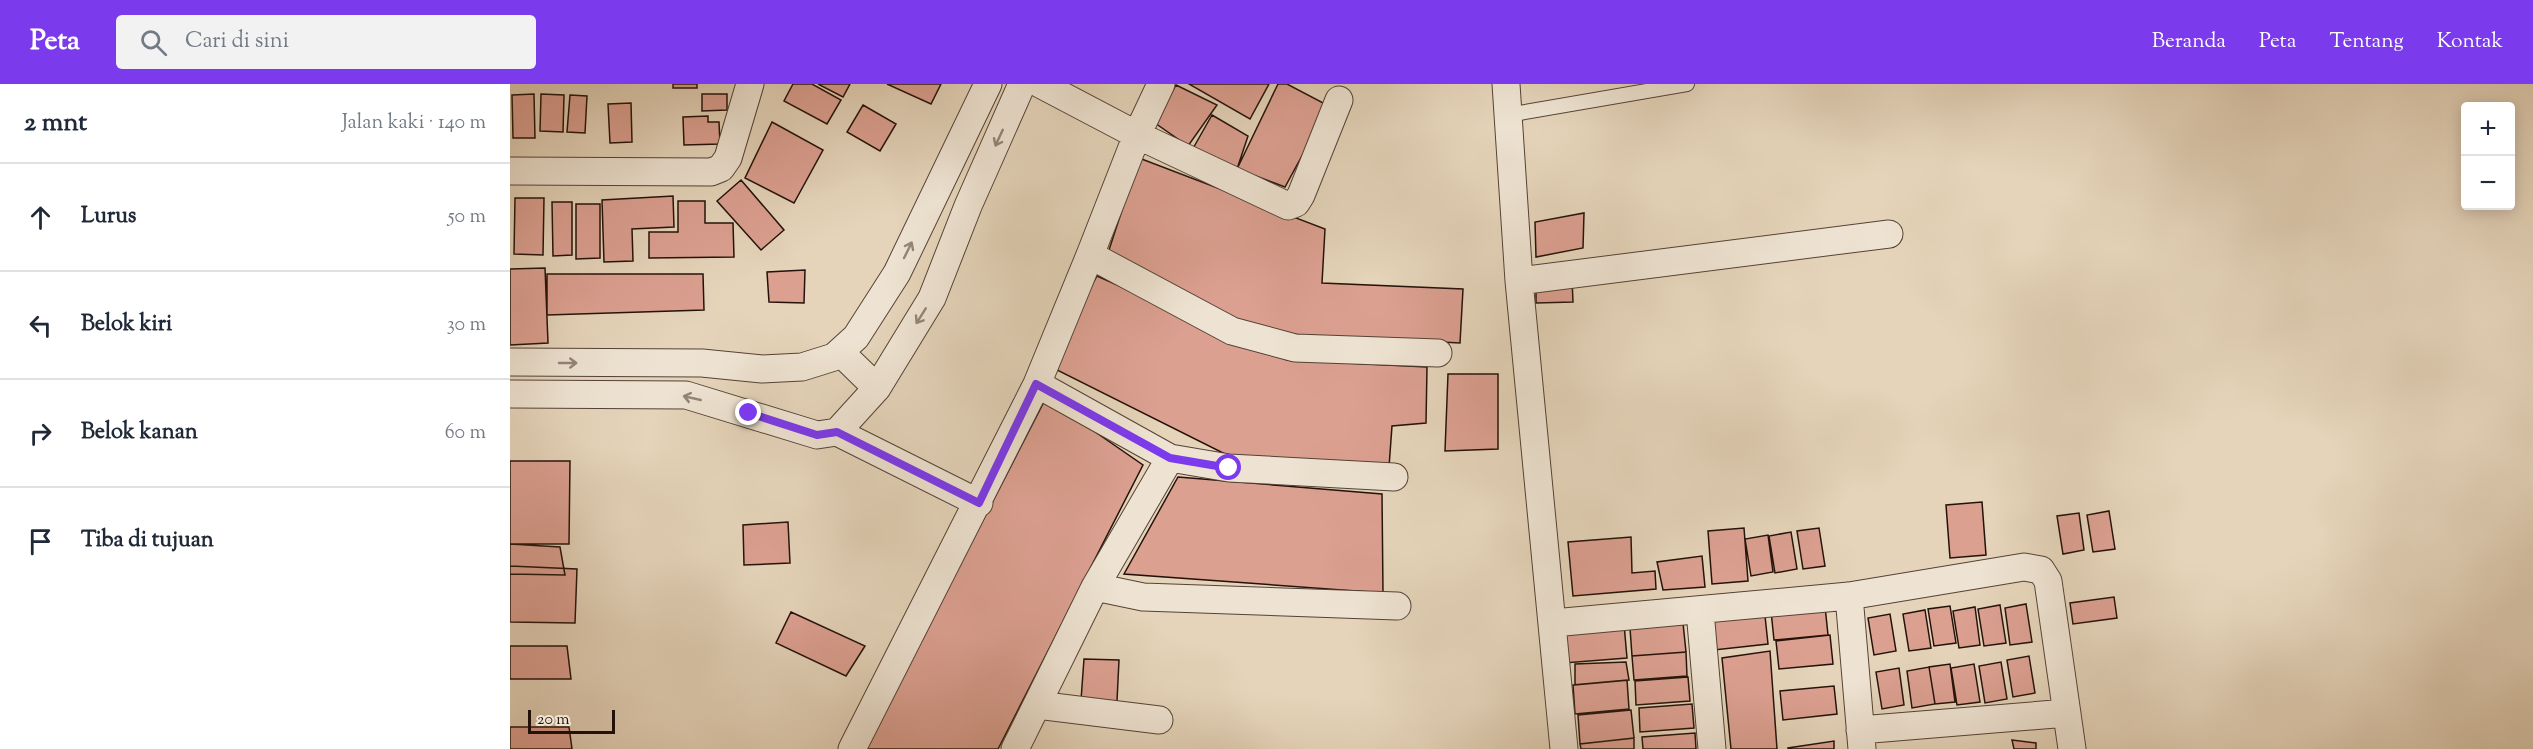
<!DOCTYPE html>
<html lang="id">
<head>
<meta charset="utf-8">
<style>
	:root { --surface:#fff; --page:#f2f2f3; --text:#1f2937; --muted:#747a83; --line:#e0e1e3; --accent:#7c3aed }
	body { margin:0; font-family:"Sorts Mill Goudy",serif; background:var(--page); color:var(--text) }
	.controls { position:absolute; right:18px; top:18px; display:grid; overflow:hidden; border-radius:6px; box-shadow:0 3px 15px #0003 }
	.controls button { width:54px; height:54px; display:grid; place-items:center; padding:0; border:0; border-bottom:2px solid var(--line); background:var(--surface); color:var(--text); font:30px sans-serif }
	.scale { position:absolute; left:18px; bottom:15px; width:87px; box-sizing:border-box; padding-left:6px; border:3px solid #24120a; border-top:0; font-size:16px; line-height:21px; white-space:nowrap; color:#24120a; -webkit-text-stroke:4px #eee3d2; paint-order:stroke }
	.stop { position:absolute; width:18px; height:18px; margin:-14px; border:4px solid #7c3aed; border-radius:50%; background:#fff }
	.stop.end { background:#7c3aed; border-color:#fff; box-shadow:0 2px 6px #0008 }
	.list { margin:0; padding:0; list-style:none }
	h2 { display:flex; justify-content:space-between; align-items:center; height:78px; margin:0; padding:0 24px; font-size:26px }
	h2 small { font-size:20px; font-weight:400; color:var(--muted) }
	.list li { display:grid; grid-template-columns:39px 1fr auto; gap:18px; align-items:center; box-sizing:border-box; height:108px; padding:0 24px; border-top:2px solid var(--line) }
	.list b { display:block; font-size:22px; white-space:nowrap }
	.list em { font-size:20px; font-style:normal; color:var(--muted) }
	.icon { flex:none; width:33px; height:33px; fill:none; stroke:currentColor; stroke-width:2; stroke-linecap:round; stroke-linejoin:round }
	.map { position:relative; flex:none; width:2023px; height:665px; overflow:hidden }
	header { display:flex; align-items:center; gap:36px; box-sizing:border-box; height:84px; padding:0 30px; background:var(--accent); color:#fff }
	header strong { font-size:28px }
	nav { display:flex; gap:33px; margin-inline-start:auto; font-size:21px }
	.search { width:420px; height:54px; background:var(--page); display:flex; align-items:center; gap:15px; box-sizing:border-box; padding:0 21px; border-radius:6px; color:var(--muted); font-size:22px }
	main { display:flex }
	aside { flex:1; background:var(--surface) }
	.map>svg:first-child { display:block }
	.building { fill:#dca091; stroke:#24120a; stroke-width:1.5 }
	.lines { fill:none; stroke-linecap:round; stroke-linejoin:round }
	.lane-casing { stroke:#544236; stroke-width:16 }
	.street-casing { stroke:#544236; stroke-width:29 }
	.lane { stroke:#eee3d2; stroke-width:14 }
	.street { stroke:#eee3d2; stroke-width:27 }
	.oneway { stroke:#938578 }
	.route { stroke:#7c3aed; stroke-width:8 }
</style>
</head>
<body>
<header>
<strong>Peta</strong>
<div class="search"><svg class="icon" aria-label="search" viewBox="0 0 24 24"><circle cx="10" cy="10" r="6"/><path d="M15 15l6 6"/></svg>Cari di sini</div>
<nav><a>Beranda</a><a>Peta</a><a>Tentang</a><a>Kontak</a></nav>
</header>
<main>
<aside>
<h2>2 mnt<small>Jalan kaki · 140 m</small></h2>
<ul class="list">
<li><svg class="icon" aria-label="ahead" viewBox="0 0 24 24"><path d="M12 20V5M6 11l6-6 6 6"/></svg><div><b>Lurus</b></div><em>50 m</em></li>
<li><svg class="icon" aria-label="left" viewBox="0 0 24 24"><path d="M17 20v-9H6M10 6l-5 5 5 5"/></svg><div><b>Belok kiri</b></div><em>30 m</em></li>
<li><svg class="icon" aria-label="right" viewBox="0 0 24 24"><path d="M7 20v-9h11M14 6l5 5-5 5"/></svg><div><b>Belok kanan</b></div><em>60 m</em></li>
<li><svg class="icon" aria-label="arrive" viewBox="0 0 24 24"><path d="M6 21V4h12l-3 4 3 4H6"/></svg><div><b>Tiba di tujuan</b></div></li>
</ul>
</aside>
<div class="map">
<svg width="2023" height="665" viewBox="0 0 2023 665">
	<rect width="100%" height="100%" fill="#e5d4ba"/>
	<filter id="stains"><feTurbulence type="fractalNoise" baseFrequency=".00333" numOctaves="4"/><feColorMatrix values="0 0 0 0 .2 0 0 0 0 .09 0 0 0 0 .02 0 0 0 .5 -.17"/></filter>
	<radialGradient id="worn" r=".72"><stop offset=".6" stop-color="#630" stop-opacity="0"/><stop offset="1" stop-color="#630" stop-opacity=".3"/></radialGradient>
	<path class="building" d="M 163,0 L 187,0 L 187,4 L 163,4 Z
		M 283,0 L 302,0 L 331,16 L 317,40 L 274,17 Z
		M 308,0 L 340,0 L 333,13 Z
		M 377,0 L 431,0 L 421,20 Z
		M 679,0 L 759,0 L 740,35 Z
		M 768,0 L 777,0 L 819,22 L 775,103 L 727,85 Z
		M 666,1 L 707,21 L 678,62 L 645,39 Z
		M 24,10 L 25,54 L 3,54 L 2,11 Z
		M 31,10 L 54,11 L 53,48 L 30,47 Z
		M 192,10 L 217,10 L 217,26 L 192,27 Z
		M 60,11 L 77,12 L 75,49 L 57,48 Z
		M 121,19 L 122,58 L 100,59 L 98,20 Z
		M 353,21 L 386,40 L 370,67 L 337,48 Z
		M 702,31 L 738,52 L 727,85 L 681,68 Z
		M 198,32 L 198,38 L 209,38 L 210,60 L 174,61 L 173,33 Z
		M 262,38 L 313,66 L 284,119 L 235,94 Z
		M 629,74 L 815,145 L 812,199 L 953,205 L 950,259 L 755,249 L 598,169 Z
		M 231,96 L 274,146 L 251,166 L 207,117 Z
		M 163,112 L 164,143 L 122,145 L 123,177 L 94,178 L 92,116 Z
		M 5,114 L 34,114 L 33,171 L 4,170 Z
		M 168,117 L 195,117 L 195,139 L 223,139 L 224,173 L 139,174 L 139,148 L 168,148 Z
		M 42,118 L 62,118 L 62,171 L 43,172 Z
		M 66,120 L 90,120 L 90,174 L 66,175 Z
		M 1074,129 L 1073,164 L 1026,173 L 1025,138 Z
		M 35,184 L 38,259 L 0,261 L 0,185 Z
		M 295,186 L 294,219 L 259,218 L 257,188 Z
		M 37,190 L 193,190 L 194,226 L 37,231 Z
		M 587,192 L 777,276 L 917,283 L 916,339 L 882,342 L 879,383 L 723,374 L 537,281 Z
		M 1026,195 L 1062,195 L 1063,218 L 1026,219 Z
		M 938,290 L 988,290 L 988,365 L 935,367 Z
		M 536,314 L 633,381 L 488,665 L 355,665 Z
		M 0,377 L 60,377 L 59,460 L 0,460 Z
		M 668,393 L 872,410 L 873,509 L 614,490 Z
		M 1472,418 L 1476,471 L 1440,474 L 1436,421 Z
		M 1599,427 L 1605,465 L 1583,468 L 1577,431 Z
		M 1569,429 L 1574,466 L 1553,470 L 1547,432 Z
		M 278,438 L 280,479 L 234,481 L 233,441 Z
		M 1234,444 L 1238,497 L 1202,500 L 1198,447 Z
		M 1309,444 L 1315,482 L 1293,485 L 1287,447 Z
		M 1281,448 L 1287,485 L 1265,489 L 1259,452 Z
		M 1258,451 L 1263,488 L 1241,492 L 1235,455 Z
		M 1121,453 L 1122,489 L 1145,487 L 1146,505 L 1063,512 L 1058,458 Z
		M 0,460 L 50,463 L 55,491 L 0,490 Z
		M 1192,472 L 1195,503 L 1153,506 L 1147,478 Z
		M 0,482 L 67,485 L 65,539 L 0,538 Z
		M 1604,513 L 1607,534 L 1563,540 L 1560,519 Z
		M 1516,520 L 1522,558 L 1500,561 L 1495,524 Z
		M 1490,521 L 1496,559 L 1474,562 L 1468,525 Z
		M 1315,522 L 1318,551 L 1264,556 L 1261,527 Z
		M 1440,522 L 1446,559 L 1424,562 L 1418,525 Z
		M 1465,523 L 1470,561 L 1449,564 L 1443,527 Z
		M 1415,526 L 1421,564 L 1399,567 L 1393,530 Z
		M 281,528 L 355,562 L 336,592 L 266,559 Z
		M 1380,530 L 1386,567 L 1364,571 L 1358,534 Z
		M 1255,532 L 1258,560 L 1204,566 L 1201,537 Z
		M 1173,539 L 1176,568 L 1122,572 L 1120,544 Z
		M 1114,540 L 1117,574 L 1054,579 L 1052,545 Z
		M 1320,551 L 1323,580 L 1269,585 L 1266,557 Z
		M 0,562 L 57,562 L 61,595 L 0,595 Z
		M 1260,567 L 1267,665 L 1221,665 L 1212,574 Z
		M 1176,568 L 1177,592 L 1124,596 L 1122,572 Z
		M 1519,572 L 1525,609 L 1503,613 L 1497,576 Z
		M 574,575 L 609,576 L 607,617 L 571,616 Z
		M 1116,578 L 1119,596 L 1065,601 L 1065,580 Z
		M 1491,578 L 1497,615 L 1475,619 L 1469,582 Z
		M 1440,580 L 1445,618 L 1425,620 L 1419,583 Z
		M 1464,580 L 1470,618 L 1447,621 L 1441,584 Z
		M 1419,583 L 1425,620 L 1402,624 L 1397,587 Z
		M 1389,584 L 1394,621 L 1372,625 L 1366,588 Z
		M 1178,593 L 1180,617 L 1126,621 L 1125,597 Z
		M 1117,596 L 1119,625 L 1065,630 L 1063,601 Z
		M 1324,602 L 1327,630 L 1273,636 L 1270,607 Z
		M 1182,620 L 1184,644 L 1130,648 L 1129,624 Z
		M 1121,626 L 1124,654 L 1070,660 L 1068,631 Z
		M 0,643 L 59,643 L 62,665 L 0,665 Z
		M 1185,649 L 1186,665 L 1133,665 L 1132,653 Z
		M 1124,654 L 1124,665 L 1071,665 L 1070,660 Z
		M 1502,656 L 1526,659 L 1526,665 L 1504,665 Z
		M 1324,657 L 1324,665 L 1278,665 L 1278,664 Z"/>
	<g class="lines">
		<g class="lane-casing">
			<path id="lane" d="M 998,31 L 1177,0"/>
		</g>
		<g class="street-casing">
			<path id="street" d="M 530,0 L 627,51 L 778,122 L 786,119 L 791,111 L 829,16
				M 651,0 L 627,51 L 580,171 L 722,247 L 785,264 L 928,269
				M 996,0 L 1009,197 L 1054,665
				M 0,87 L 201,88 L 211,84 L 218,74 L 240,0
				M 1009,197 L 1379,150
				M 330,268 L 367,304
				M 0,278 L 192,279 L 252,285 L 292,283 L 324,273 L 346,253 L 387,189 L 478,0
				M 527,300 L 580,171
				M 0,310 L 176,311 L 307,351 L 327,348 L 469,419
				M 327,348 L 367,304 L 422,214 L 458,122 L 512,0
				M 660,374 L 719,384 L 884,393
				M 585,503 L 633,513 L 887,522
				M 1339,512 L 1352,665
				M 1190,527 L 1202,665
				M 1043,539 L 1339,512 L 1514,483 L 1531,486 L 1538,497 L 1562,665
				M 527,621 L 649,636
				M 1350,646 L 1557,629
				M 342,665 L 527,300 L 660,374 L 585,503 L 505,665"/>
		</g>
		<use href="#lane" class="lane"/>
		<use href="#street" class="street"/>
	</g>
	<defs><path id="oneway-shaft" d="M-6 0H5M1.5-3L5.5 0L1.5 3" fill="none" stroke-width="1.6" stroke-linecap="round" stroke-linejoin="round" transform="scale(1.5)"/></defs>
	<g class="oneway">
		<use href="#oneway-shaft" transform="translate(489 54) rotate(115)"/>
		<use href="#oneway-shaft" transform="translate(398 166) rotate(-64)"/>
		<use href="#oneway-shaft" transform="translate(411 232) rotate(122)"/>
		<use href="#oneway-shaft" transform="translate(58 279)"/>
		<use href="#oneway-shaft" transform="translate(182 314) rotate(-167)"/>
	</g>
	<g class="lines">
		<path class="route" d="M 239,329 L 307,351 L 327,348 L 469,419 L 526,300 L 660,374 L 719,384"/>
	</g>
	<rect width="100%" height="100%" filter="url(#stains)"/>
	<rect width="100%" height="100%" fill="url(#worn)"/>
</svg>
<div class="controls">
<button>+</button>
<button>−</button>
</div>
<div class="scale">20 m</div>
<div class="stop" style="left:719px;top:384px"></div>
<div class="stop end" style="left:239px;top:329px"></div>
</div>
</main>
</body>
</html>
